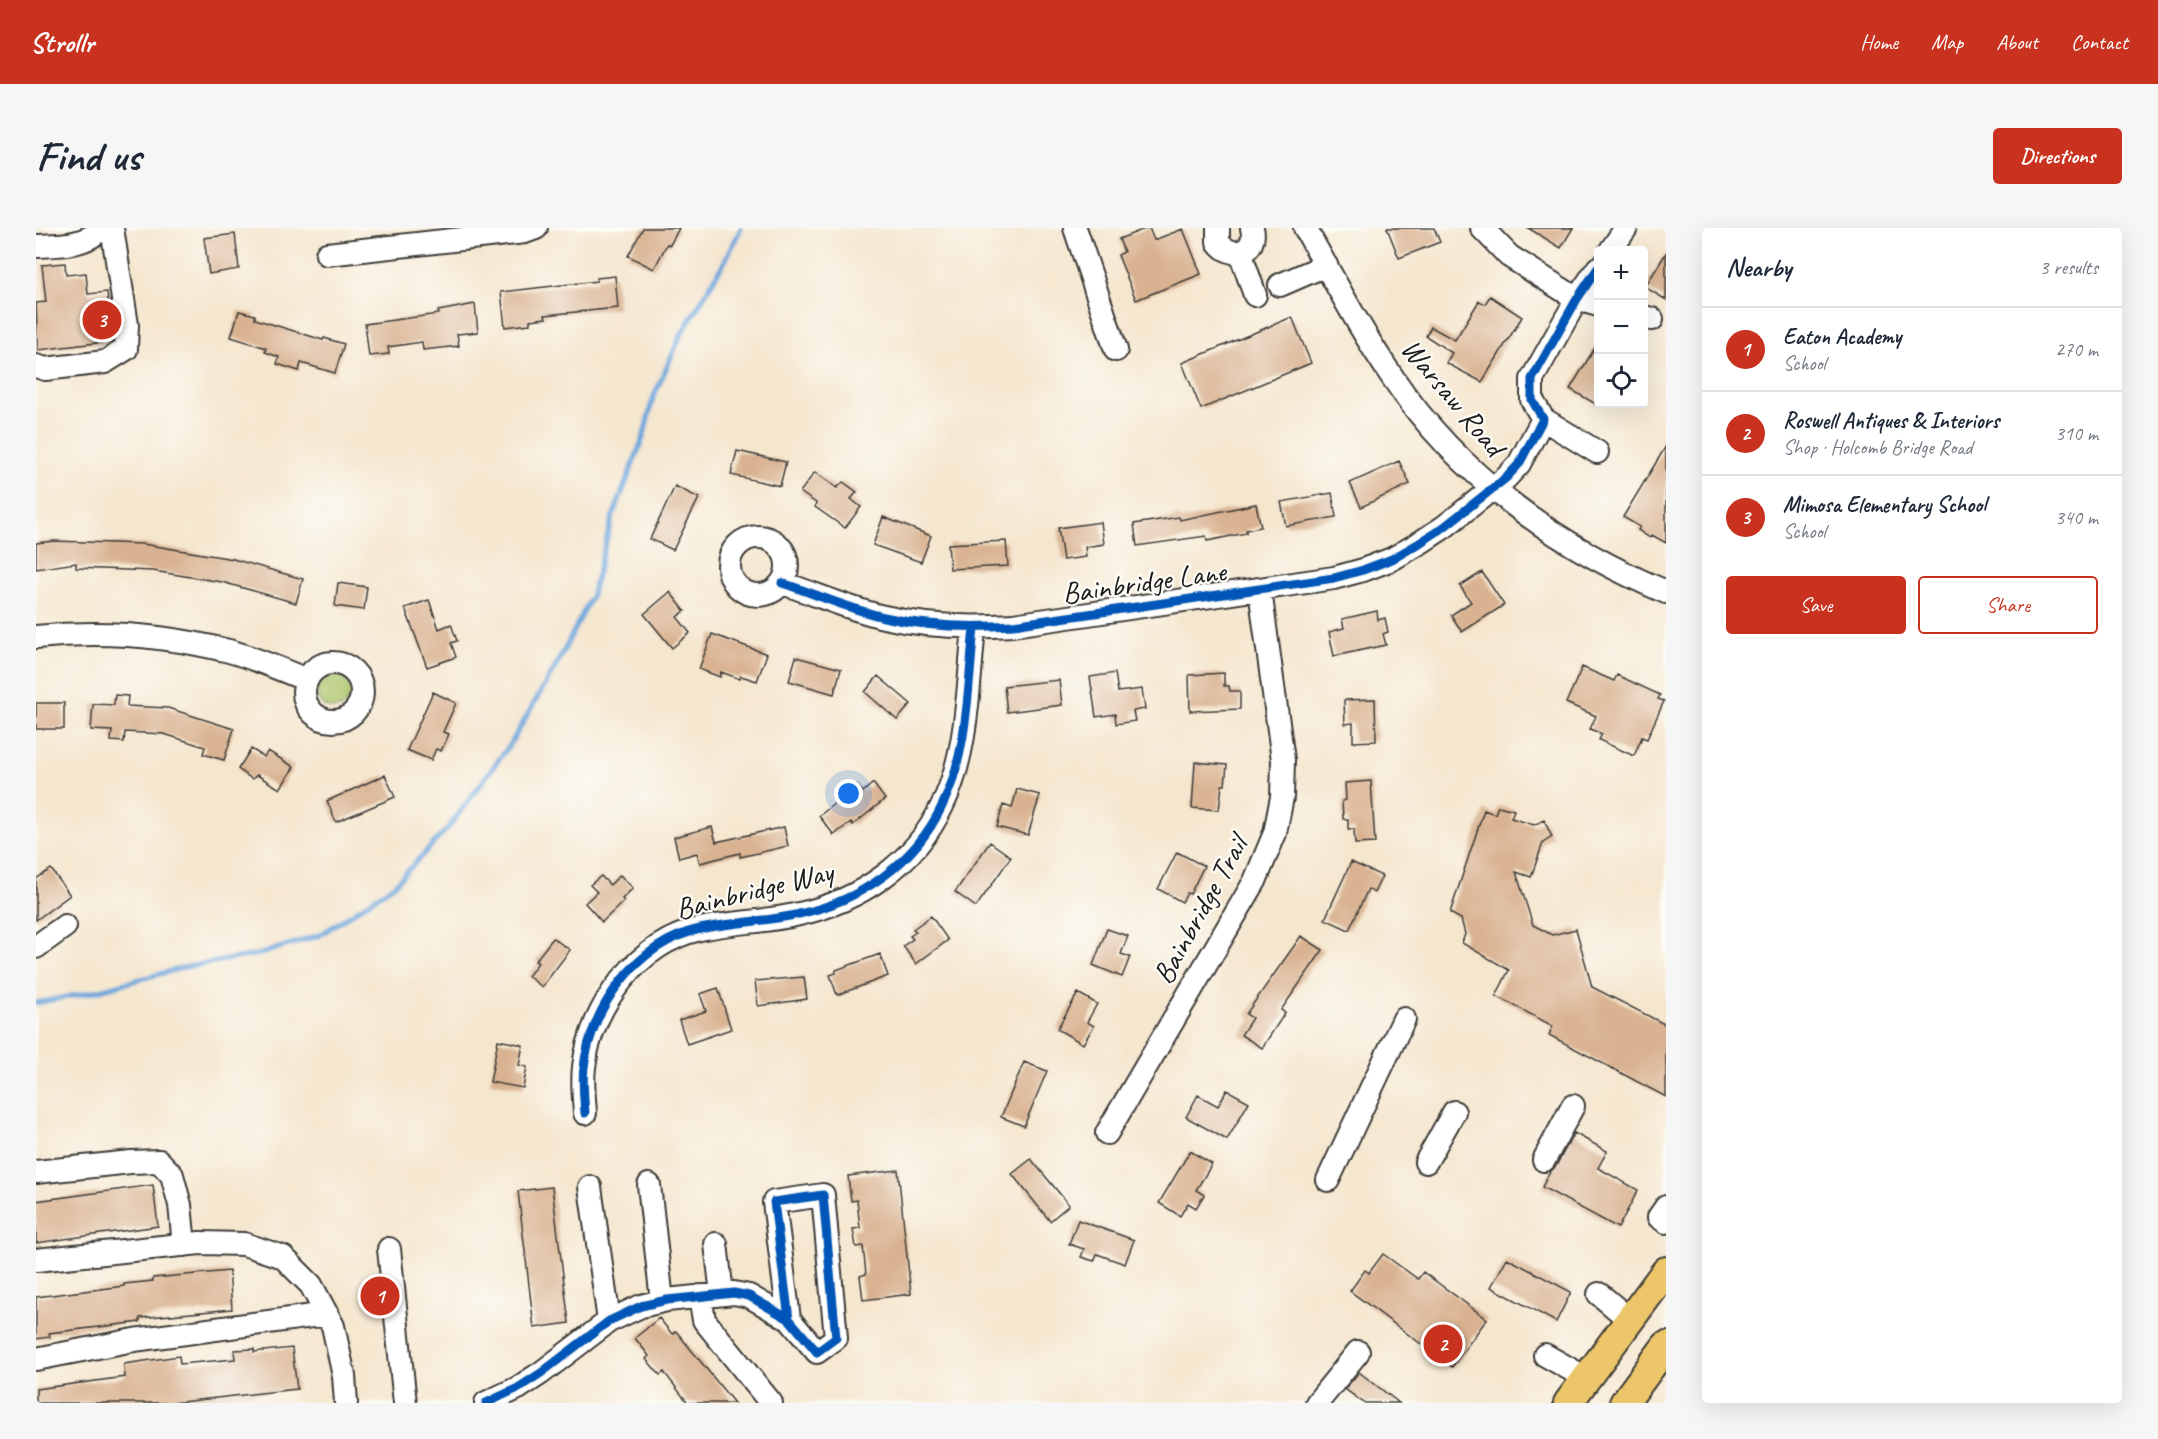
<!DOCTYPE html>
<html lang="en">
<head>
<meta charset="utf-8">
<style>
	:root { --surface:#fff; --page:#f6f6f7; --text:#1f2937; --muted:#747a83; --line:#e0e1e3; --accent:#c8321e }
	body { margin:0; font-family:Caveat,sans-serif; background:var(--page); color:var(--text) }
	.controls { position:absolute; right:18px; top:18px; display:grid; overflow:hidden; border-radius:6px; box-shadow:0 6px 24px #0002 }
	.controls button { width:54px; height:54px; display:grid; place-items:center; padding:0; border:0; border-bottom:2px solid var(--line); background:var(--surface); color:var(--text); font:30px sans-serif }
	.you { position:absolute; left:813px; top:566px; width:21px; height:21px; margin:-15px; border:4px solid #fff; border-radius:50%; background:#1a73e8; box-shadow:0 0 0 9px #1a73e833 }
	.badge { display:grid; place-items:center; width:39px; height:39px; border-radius:50%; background:var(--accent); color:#fff; font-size:20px; font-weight:700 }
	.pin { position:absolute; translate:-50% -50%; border:3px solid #fff; box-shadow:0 2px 6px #0006 }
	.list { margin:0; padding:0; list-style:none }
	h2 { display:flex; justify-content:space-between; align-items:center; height:78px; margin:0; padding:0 24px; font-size:26px }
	h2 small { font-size:20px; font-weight:400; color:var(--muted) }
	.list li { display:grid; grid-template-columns:39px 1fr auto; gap:18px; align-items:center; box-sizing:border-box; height:84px; padding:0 24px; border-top:2px solid var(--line) }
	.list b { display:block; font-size:22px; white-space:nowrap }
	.list p { margin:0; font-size:20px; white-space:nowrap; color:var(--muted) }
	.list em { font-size:20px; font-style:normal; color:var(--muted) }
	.actions { display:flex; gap:12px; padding:18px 24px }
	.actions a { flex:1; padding:14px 0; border:2px solid var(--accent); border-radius:6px; text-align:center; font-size:21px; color:var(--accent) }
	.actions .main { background:var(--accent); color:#fff }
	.icon { flex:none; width:33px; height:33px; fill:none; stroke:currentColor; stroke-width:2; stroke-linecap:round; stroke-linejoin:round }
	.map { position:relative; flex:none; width:1630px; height:1175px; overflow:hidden; border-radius:6px }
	header { display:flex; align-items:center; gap:36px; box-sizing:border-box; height:84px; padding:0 30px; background:var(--accent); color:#fff }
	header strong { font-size:28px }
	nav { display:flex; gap:33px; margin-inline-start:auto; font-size:21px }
	.intro { display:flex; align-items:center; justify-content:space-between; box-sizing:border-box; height:144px; padding:0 36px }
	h1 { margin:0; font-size:42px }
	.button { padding:15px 27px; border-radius:6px; background:var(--accent); color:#fff; font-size:21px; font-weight:700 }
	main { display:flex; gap:36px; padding:0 36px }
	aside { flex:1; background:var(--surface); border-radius:6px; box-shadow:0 6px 24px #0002 }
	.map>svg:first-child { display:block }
	.green { fill:#aac368; stroke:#637042; stroke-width:1.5 }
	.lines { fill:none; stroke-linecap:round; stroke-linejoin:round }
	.stream { stroke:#6ca5db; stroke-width:5 }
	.building { fill:#d9b291 }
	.minor-casing { stroke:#3d3a37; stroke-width:26 }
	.major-casing { stroke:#3d3a37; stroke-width:32 }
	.minor { stroke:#fff; stroke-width:22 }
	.major { stroke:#ecc669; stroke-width:28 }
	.cycleway-casing { stroke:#fdfcf7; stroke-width:13 }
	.cycleway { stroke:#0057b8; stroke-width:9 }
	.labels { text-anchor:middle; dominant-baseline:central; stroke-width:4.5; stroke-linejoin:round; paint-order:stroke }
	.street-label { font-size:30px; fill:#1c1c1c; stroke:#fdfcf7 }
</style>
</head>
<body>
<header>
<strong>Strollr</strong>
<nav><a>Home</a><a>Map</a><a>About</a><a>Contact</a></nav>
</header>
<div class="intro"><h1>Find us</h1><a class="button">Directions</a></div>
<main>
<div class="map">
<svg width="1630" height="1175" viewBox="0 0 1630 1175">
	<rect width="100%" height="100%" fill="#fdfcf7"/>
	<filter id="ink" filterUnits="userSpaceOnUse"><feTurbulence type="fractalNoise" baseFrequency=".0167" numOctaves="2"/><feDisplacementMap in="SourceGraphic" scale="12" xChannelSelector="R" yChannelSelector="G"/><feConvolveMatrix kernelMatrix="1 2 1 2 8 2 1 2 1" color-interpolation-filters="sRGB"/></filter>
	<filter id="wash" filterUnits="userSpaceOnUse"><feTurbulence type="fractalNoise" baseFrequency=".008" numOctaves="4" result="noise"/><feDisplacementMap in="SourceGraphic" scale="24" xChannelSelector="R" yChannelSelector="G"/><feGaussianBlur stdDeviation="1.35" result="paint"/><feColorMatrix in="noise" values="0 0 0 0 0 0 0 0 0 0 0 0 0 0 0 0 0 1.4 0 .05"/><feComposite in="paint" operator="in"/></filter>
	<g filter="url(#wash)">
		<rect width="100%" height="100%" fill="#f5e6ce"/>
		<path class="green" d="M281 464a17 17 0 1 1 34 0a17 17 0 1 1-34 0Z"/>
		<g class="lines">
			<path class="stream" d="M 0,775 L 56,764 L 150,739 L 224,726 L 284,707 L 358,657 L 413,599 L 475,515 L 521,436 L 555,369 L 576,291 L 608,207 L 617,170 L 645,107 L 690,31 L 705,0"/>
		</g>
		<g id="blocks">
			<path class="building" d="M 607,0 L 643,0 L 634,17 L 631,16 L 618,41 L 592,28 Z
				M 1111,0 L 1113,0 L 1118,12 L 1147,1 L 1165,46 L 1100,72 L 1082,27 L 1088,24 L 1083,11 Z
				M 1351,0 L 1398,0 L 1404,14 L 1363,30 Z
				M 1492,0 L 1537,0 L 1525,20 Z
				M 199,6 L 203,41 L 173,46 L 168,10 Z
				M 1630,25 L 1630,72 L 1609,59 Z
				M 29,35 L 30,47 L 50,45 L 52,66 L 71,64 L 77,113 L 2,122 L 0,75 L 10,74 L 6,37 Z
				M 579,48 L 582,80 L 509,87 L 510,90 L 494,92 L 494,96 L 469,99 L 465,64 L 561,53 L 561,50 Z
				M 1454,68 L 1486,89 L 1446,154 L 1410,135 L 1416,125 L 1390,108 L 1395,99 L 1419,112 L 1443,73 L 1449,76 Z
				M 439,76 L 442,104 L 421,106 L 423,118 L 387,122 L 386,114 L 352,119 L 353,126 L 333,128 L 329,96 L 403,86 L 402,83 Z
				M 203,83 L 219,87 L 219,91 L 287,112 L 288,110 L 308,116 L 299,145 L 265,135 L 263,143 L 241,136 L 243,129 L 229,124 L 230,120 L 195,109 Z
				M 1256,89 L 1275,135 L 1165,181 L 1146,135 Z
				M 1563,113 L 1563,178 L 1534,161 Z
				M 1630,218 L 1630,315 L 1616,307 L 1614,310 L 1602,302 L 1604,299 L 1587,289 Z
				M 701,223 L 750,234 L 744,258 L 695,247 Z
				M 1363,233 L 1374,256 L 1325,279 L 1314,255 Z
				M 779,244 L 801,260 L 807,254 L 821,264 L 815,271 L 825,279 L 809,300 L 779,279 L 780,275 L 764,264 Z
				M 639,258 L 663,270 L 637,322 L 614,311 Z
				M 1296,265 L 1300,289 L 1250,298 L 1245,274 Z
				M 1220,276 L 1225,299 L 1210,302 L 1210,305 L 1171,313 L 1170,308 L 1101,318 L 1098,296 L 1143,289 L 1144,292 Z
				M 847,289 L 895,308 L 885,334 L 837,317 Z
				M 1065,294 L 1068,316 L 1049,319 L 1050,329 L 1027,332 L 1022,300 Z
				M 18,313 L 107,316 L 197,331 L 267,351 L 260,375 L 186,354 L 117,343 L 40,340 L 40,335 L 0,341 L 0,315 Z
				M 970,313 L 972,338 L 914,341 L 912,316 Z
				M 1446,344 L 1468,377 L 1426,404 L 1415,387 L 1435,374 L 1424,358 Z
				M 302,355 L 331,359 L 328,382 L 299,378 Z
				M 634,364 L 649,383 L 641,389 L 654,405 L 636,420 L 608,386 Z
				M 393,372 L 403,401 L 415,396 L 421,413 L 415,415 L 420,429 L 391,439 L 369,380 Z
				M 1341,383 L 1342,392 L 1349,390 L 1352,404 L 1347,406 L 1350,417 L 1298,428 L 1293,404 L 1308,400 L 1306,391 Z
				M 676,406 L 731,426 L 721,453 L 705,448 L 704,451 L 685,444 L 684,449 L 663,441 Z
				M 760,429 L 805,441 L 798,466 L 753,453 Z
				M 1546,439 L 1578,453 L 1581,447 L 1624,467 L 1622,471 L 1628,473 L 1611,511 L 1606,509 L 1598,528 L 1563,512 L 1566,506 L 1554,501 L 1560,488 L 1530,475 Z
				M 1079,445 L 1082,464 L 1106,461 L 1109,481 L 1097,483 L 1099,493 L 1080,496 L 1079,486 L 1060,489 L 1054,449 Z
				M 1188,445 L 1188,458 L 1193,458 L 1194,463 L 1204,463 L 1204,481 L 1154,483 L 1153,447 Z
				M 842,448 L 875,476 L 861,492 L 829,464 Z
				M 1023,452 L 1026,477 L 971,484 L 968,458 Z
				M 397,464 L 420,475 L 407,504 L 413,506 L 405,523 L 400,521 L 395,532 L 371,522 Z
				M 79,467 L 92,468 L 91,478 L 132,480 L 198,501 L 188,532 L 167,526 L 169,519 L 128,506 L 89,504 L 88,514 L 75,513 L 76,503 L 55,502 L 57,476 L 78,477 Z
				M 1339,471 L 1340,513 L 1317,514 L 1317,495 L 1309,496 L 1308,472 Z
				M 0,475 L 28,475 L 28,501 L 0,501 Z
				M 215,521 L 228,529 L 232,523 L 258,539 L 244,561 L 221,547 L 216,551 L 202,541 Z
				M 1159,534 L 1191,537 L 1189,557 L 1186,557 L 1183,582 L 1156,580 Z
				M 349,547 L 359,569 L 300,594 L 291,573 Z
				M 1335,553 L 1339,615 L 1319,616 L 1318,601 L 1312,601 L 1312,591 L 1307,591 L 1306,573 L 1310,572 L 1309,555 Z
				M 837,555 L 849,571 L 817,597 L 815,594 L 798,607 L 783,588 L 821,557 L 827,564 Z
				M 981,561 L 1004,567 L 992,607 L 961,599 L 967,577 L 976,580 Z
				M 1462,578 L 1478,582 L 1475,590 L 1498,597 L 1508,592 L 1516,609 L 1507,615 L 1495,649 L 1480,644 L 1497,697 L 1516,707 L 1540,701 L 1556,759 L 1630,797 L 1630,869 L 1513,807 L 1517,798 L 1460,768 L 1473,742 L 1426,715 L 1429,706 L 1425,691 L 1414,685 L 1448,582 L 1459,586 Z
				M 676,599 L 680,614 L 748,599 L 752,618 L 704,629 L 704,625 L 664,635 L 661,625 L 643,630 L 638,609 Z
				M 954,614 L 975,629 L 940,679 L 919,664 Z
				M 1141,624 L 1168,638 L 1154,666 L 1151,665 L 1146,674 L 1122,661 Z
				M 1315,634 L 1346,648 L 1338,665 L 1332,661 L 1313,702 L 1289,691 Z
				M 15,641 L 34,667 L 0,692 L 0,651 Z
				M 584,647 L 597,660 L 586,671 L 588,673 L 566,694 L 549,675 L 561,664 L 554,657 L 565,648 L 574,657 Z
				M 895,688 L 912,712 L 880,736 L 867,718 L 877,711 L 874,708 L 880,704 L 877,701 Z
				M 1071,701 L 1092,708 L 1085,726 L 1094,729 L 1086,749 L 1057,737 Z
				M 1265,708 L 1287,722 L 1245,782 L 1249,785 L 1226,820 L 1205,807 L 1216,790 L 1210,786 Z
				M 517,710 L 534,722 L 506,759 L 492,748 L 502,735 L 499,733 Z
				M 844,726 L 852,748 L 801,767 L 794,747 L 800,745 L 800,742 Z
				M 768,749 L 771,771 L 722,778 L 719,753 Z
				M 682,760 L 695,801 L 651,816 L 643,792 L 670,783 L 664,766 Z
				M 1042,765 L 1061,776 L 1051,794 L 1058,798 L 1047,816 L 1021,801 Z
				M 462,812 L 487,817 L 483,837 L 491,839 L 487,860 L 454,854 Z
				M 988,834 L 1011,843 L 988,898 L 965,889 Z
				M 1191,862 L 1213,874 L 1191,912 L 1150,889 L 1162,867 L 1182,878 Z
				M 1538,905 L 1571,923 L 1562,940 L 1602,962 L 1582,1000 L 1506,959 L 1514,944 L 1520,938 Z
				M 1154,923 L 1176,936 L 1160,962 L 1168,967 L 1160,980 L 1152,975 L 1144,988 L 1123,975 Z
				M 995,931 L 1033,977 L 1014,993 L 976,946 Z
				M 862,942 L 875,1066 L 827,1072 L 824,1048 L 830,1046 L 827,1018 L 820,1019 L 817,1001 L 824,1000 L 821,972 L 815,973 L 812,948 Z
				M 117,957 L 122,998 L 0,1015 L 0,973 Z
				M 516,959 L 533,1095 L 498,1100 L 482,963 Z
				M 1042,992 L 1098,1012 L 1089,1036 L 1061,1026 L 1058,1033 L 1045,1029 L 1048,1021 L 1033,1016 Z
				M 1347,1026 L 1382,1051 L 1387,1044 L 1451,1091 L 1416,1139 L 1314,1063 L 1329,1042 L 1333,1045 Z
				M 1471,1030 L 1535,1064 L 1520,1094 L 1455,1059 Z
				M 193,1043 L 196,1081 L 104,1090 L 104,1094 L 13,1105 L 14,1109 L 0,1111 L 0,1069 L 88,1058 L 88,1056 L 117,1053 L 117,1050 Z
				M 623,1090 L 636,1106 L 640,1103 L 698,1175 L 652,1175 L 628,1144 L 624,1147 L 610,1131 L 613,1128 L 599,1110 Z
				M 256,1120 L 261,1161 L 136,1175 L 0,1175 L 0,1161 L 89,1149 L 88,1136 L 143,1128 L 144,1136 L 199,1131 L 198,1122 L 218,1121 L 218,1124 Z
				M 1323,1144 L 1363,1175 L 1328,1175 L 1309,1161 Z"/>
		</g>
	</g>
	<g filter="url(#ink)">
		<use href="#blocks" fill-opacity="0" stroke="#3d3a37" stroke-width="1.5"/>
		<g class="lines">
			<g class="minor-casing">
				<path id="minor" d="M 1039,0 L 1080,122
					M 1182,0 L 1182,14 C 1196,33 1222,24 1216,0
					M 1269,0 C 1297,50 1324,102 1357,150 C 1423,248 1522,319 1630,364
					M 1446,0 L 1473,28 L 1541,71 L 1562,77
					M 0,18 C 23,17 50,18 66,0
					M 1575,22 L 1590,0
					M 1204,24 L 1219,67
					M 291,26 L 489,4 L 500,0
					M 1244,57 L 1290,37
					M 1608,89 L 1616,91
					M 0,138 L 9,141 L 69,134 L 90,121 L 91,97 L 76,0
					M 1507,191 L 1561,224
					M693 338a29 29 0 1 1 58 0a29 29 0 1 1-58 0Z
					M 746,355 C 780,366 813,381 848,389 C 891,399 933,400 977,397 L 1298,350 L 1327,342 L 1356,331 L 1382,316 L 1408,299 L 1470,250 L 1483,236 L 1507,191 L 1496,172 L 1496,151 L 1541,71 L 1562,40
					M 0,409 C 65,402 129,407 193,423 C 219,430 246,442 271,452
					M268 464a29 29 0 1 1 58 0a29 29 0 1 1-58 0Z
					M 0,719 L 29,698
					M 549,885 C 548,870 546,854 548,839 C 555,778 602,715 664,701 C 696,694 730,694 763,686 C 824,673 879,635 906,578 C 932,526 932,457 938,400
					M 1071,905 L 1219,653 L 1239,605 L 1246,569 L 1247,532 L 1224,362
					M 1508,932 L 1537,878
					M 1390,934 L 1418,884
					M 0,944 L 95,934 L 123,933 L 136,947 L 144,977 L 148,1017
					M 1292,952 L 1368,791
					M 613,957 L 626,1073
					M 554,959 L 573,1093
					M 1630,979 L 1623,989 L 1630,994
					M 680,1016 L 686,1066
					M 353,1021 L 369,1175
					M 0,1032 L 164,1015 L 208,1016 L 247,1029 L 275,1057 L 297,1098 L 308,1148 L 310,1175
					M 1563,1066 L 1594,1092
					M 664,1068 L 668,1092 L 735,1175
					M 1509,1127 L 1550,1150
					M 0,1131 L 98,1112 L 291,1086
					M 450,1175 L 482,1160 L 505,1145 L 573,1093 L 605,1078 L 631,1072 L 698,1065 L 713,1068 L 753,1091 L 781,1124 L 800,1110 L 787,967 L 738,974 L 753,1091
					M 1281,1175 L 1322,1124"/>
			</g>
			<g class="major-casing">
				<path id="major" d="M 1532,1175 L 1630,1043
					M 1588,1175 L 1630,1118"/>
			</g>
			<use href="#minor" class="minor"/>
			<use href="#major" class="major"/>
			<g class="cycleway-casing">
				<path id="cycleway" d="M 746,355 C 780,366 813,381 848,389 C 891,399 933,400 977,397 L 1298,350 L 1327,342 L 1356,331 L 1382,316 L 1408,299 L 1470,250 L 1483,236 L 1507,191 L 1496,172 L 1496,151 L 1541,71 L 1562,40
					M 549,885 C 548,870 546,854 548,839 C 555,778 602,715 664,701 C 696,694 730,694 763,686 C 824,673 879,635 906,578 C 932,526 932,457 938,400
					M 450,1175 L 482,1160 L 505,1145 L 573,1093 L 605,1078 L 631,1072 L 698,1065 L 713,1068 L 753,1091 L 781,1124 L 800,1110 L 787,967 L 738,974 L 753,1091"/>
			</g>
			<use href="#cycleway" class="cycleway"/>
		</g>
	</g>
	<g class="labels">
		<g class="street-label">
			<text transform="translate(1417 169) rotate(50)">Warsaw Road</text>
			<text transform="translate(1108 354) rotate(-8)">Bainbridge Lane</text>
			<text transform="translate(718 662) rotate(-14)">Bainbridge Way</text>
			<text transform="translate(1164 682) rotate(-61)">Bainbridge Trail</text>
		</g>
	</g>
</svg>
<div class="controls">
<button>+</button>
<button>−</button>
<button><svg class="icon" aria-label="locate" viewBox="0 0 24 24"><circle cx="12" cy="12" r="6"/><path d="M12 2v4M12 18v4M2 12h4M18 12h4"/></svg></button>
</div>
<div class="you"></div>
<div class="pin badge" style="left:344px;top:1068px">1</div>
<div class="pin badge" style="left:1407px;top:1116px">2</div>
<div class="pin badge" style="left:66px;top:92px">3</div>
</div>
<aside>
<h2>Nearby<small>3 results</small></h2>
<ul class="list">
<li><span class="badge">1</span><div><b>Eaton Academy</b><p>School</p></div><em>270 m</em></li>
<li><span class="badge">2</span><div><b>Roswell Antiques &amp; Interiors</b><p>Shop · Holcomb Bridge Road</p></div><em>310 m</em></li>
<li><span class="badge">3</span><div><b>Mimosa Elementary School</b><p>School</p></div><em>340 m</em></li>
</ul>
<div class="actions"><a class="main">Save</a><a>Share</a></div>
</aside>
</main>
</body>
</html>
